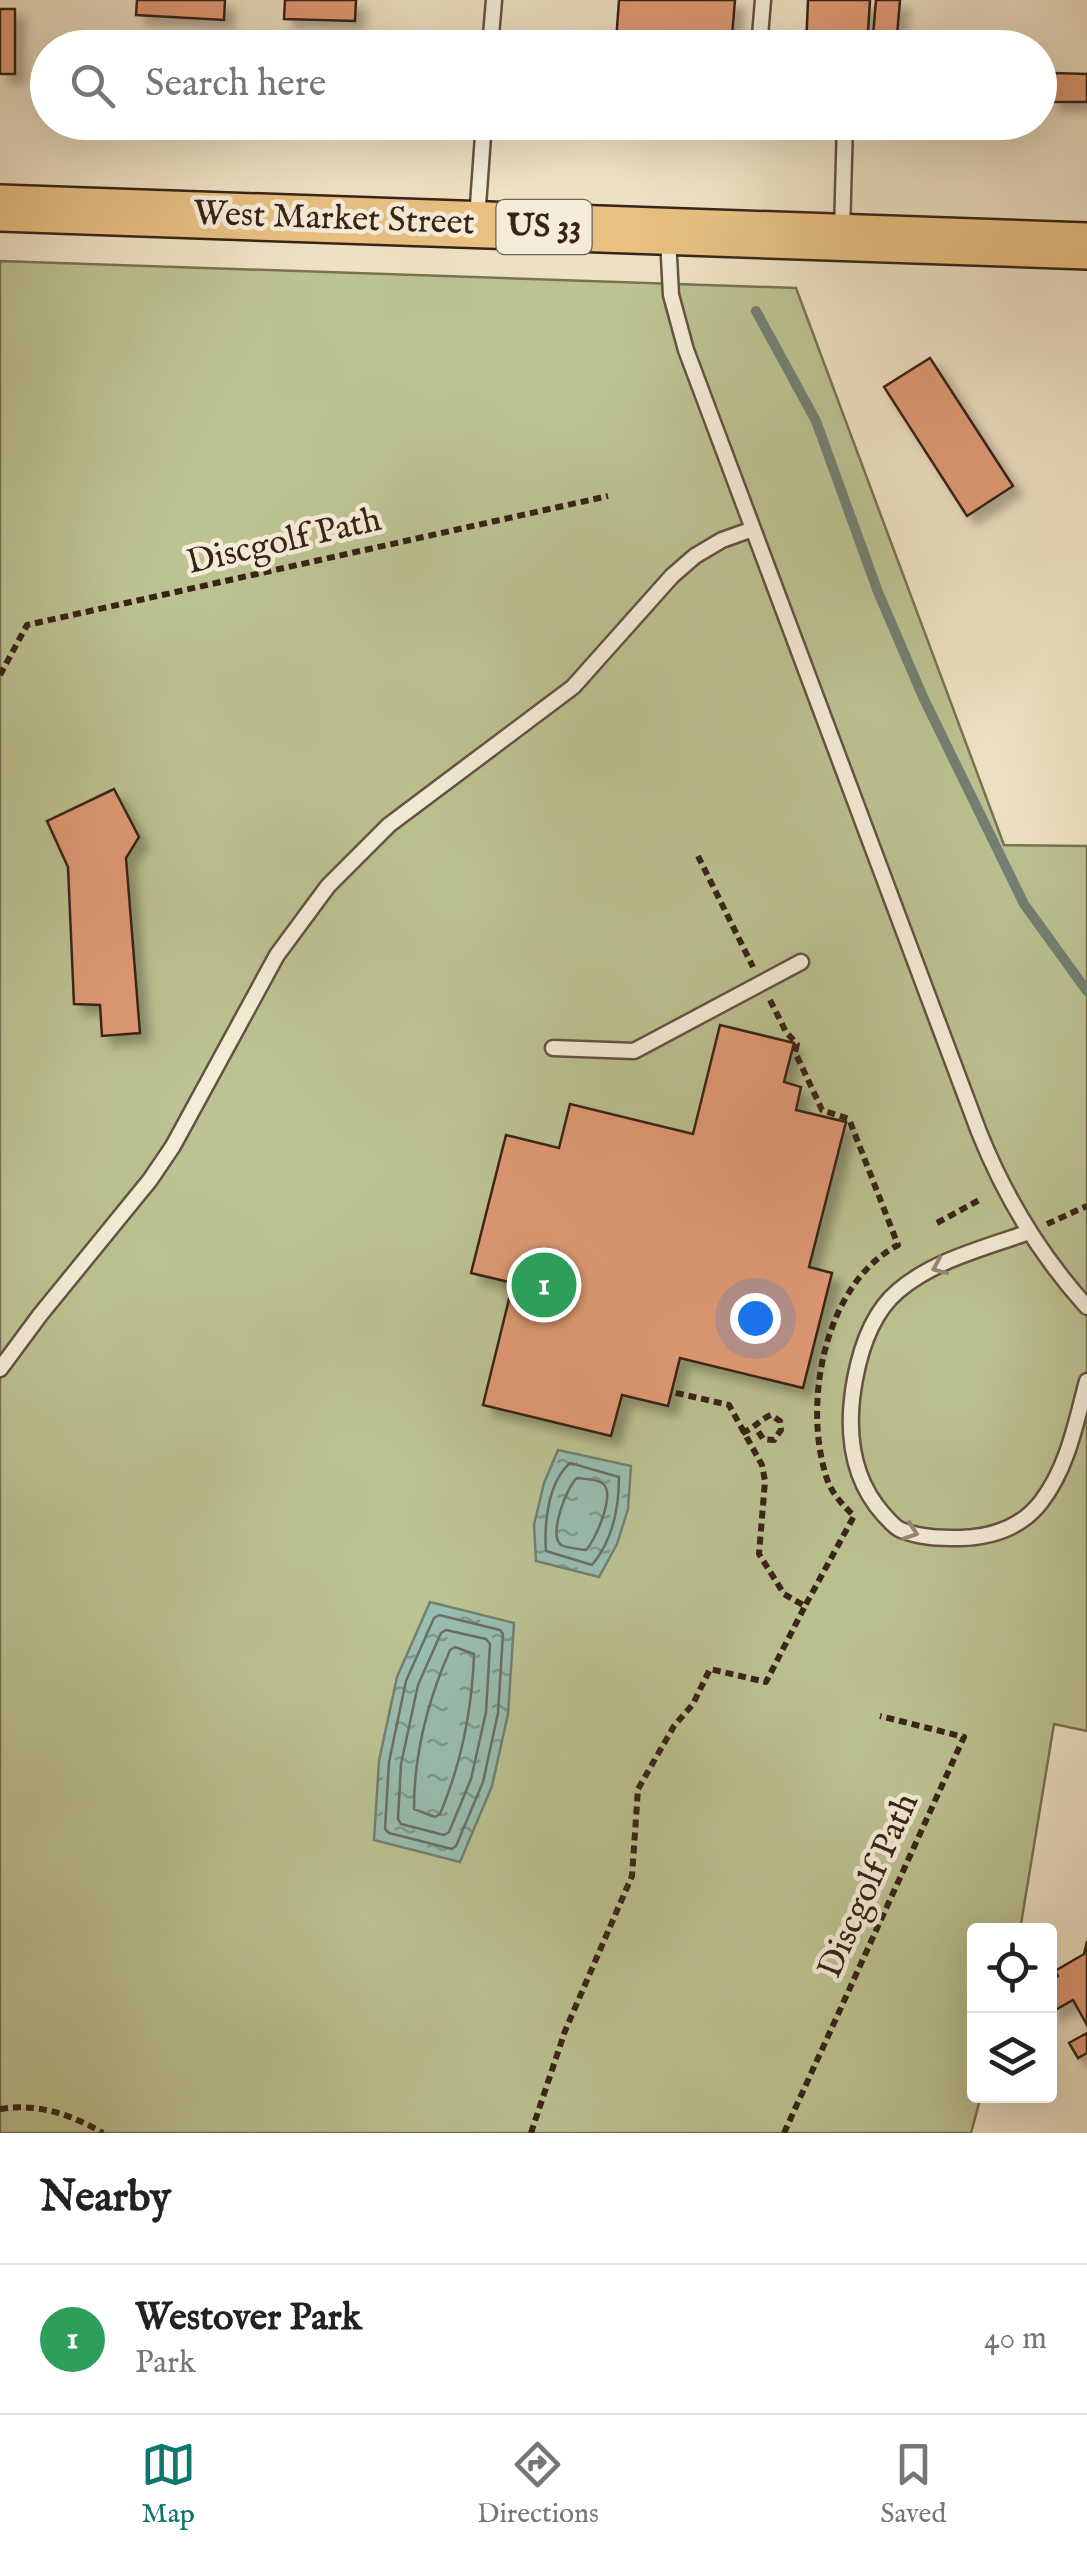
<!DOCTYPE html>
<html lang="en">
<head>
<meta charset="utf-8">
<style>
	:root { --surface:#fff; --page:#f6f6f6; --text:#222; --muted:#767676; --line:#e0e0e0; --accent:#0f766e }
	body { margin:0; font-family:"IM FELL English",serif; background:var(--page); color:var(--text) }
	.controls { position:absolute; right:30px; bottom:30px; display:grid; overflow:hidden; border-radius:10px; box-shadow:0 10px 40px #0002 }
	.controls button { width:90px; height:90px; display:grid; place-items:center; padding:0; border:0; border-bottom:2px solid var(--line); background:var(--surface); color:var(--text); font:50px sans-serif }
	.you { position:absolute; left:755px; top:1318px; width:35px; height:35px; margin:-25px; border:8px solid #fff; border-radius:50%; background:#1a73e8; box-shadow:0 0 0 15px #1a73e833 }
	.badge { display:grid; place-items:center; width:65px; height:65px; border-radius:50%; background:var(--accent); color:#fff; font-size:32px; font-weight:700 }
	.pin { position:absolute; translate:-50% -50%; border:5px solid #fff; box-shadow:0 2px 10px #0006 }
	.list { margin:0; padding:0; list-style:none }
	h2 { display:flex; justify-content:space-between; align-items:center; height:130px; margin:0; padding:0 40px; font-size:42px }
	h2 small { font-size:32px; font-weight:400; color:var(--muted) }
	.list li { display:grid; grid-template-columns:65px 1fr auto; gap:30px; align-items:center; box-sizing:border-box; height:150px; padding:0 40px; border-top:2px solid var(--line) }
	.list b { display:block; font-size:38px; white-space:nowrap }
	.list p { margin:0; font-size:32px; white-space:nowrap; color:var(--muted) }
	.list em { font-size:32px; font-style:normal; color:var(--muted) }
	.icon { flex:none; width:55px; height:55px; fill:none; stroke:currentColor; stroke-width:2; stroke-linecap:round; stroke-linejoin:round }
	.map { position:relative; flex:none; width:1087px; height:2133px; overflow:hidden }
	.search { position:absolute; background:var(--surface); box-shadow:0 10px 40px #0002; left:30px; right:30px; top:30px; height:110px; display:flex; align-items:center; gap:25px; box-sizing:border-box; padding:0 35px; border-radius:55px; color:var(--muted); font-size:38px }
	.sheet { height:280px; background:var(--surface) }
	nav { display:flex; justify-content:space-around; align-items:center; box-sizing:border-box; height:140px; border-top:2px solid var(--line); background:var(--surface); font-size:28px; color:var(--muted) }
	nav a { display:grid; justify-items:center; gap:5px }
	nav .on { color:var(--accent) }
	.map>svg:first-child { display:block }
	.park { fill:#bcc291; stroke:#7a7254; stroke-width:2.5 }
	.water { fill:url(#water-ripples); stroke:#738074; stroke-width:2.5 }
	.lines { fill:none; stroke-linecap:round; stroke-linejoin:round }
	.shore { stroke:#697065; stroke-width:2.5 }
	.stream { stroke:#738074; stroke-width:10 }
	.building { fill:#e09a74; stroke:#392318; stroke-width:2.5; filter:url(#shadow) }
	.service-casing { stroke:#665243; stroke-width:19 }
	.primary-casing { stroke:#392318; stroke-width:50 }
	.path { stroke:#392318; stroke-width:6; stroke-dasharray:8 5; stroke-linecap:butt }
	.service { stroke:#f4ecd8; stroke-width:14 }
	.primary { stroke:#e7c082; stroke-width:45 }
	.oneway { stroke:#968878 }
	.labels { text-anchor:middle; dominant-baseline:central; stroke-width:9; stroke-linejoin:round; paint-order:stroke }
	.shield { fill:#f4ecd8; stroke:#715f52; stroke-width:2.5 }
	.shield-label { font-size:32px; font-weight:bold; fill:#392318 }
	.street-label { font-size:35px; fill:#392318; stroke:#f4ecd8 }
</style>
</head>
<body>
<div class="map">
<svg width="1087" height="2133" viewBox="0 0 1087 2133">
	<defs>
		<pattern id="water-ripples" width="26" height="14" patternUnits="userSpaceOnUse" patternTransform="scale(2.5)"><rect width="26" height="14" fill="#99beb2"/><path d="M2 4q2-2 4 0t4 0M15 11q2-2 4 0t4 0" fill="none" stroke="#7e9a90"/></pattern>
		<filter id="shadow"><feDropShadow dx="9" dy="9" stdDeviation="5" flood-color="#0004"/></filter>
	</defs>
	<rect width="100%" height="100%" fill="#eee1c3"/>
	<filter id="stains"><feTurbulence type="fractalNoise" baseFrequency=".002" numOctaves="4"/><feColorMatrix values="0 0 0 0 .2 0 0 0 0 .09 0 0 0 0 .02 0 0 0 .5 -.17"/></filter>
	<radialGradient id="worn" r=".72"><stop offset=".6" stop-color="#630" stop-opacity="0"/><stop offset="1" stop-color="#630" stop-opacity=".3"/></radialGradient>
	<path class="park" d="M 0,261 L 796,288 L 1004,845 L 1087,846 L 1087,1731 L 1054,1724 L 1020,1930 L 974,1930 L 974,2096 L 981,2096 L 971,2133 L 0,2133 Z"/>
	<path class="water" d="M 558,1450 L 631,1466 L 628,1509 L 617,1544 L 599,1577 L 536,1561 L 534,1525 L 544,1483 Z
		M 430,1602 L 514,1623 L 508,1714 L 492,1786 L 460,1862 L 374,1840 L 379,1761 L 397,1677 Z"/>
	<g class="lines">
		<path class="shore" d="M 570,1463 L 619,1477 C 619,1508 613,1540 592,1565 L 546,1551 C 544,1522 548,1483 570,1463 Z
			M 577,1478 C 584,1479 596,1479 602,1483 C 617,1492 595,1541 586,1550 C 579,1549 567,1548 561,1545 C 548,1535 567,1486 577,1478 Z
			M 439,1615 L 500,1630 L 503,1634 L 498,1713 L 483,1782 L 456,1846 L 452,1849 L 389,1833 L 385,1829 L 389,1762 L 406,1681 L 434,1618 Z
			M 446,1630 L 486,1639 L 490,1644 L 486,1712 L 471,1779 L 449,1832 L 444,1835 L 401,1824 L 398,1819 L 401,1764 L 418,1685 L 441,1633 Z
			M 455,1647 L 474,1654 C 472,1711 462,1762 440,1814 L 435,1817 L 414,1809 C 414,1754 428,1700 450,1650 Z"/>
		<path class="stream" d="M 756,311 L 816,421 L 878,592 L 923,697 L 1024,904 L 1087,991"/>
	</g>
	<path class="building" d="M 137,0 L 225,0 L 224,20 L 136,15 Z
		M 285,0 L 356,0 L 355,21 L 284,19 Z
		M 619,0 L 735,0 L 731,48 L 616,42 Z
		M 808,0 L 870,0 L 867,48 L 806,48 Z
		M 876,0 L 900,0 L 896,48 L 872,48 Z
		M 0,9 L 15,9 L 15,74 L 0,74 Z
		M 1052,73 L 1087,74 L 1087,102 L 1051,102 Z
		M 930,358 L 1013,486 L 967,516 L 884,387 Z
		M 114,789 L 139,837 L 126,858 L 140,1033 L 102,1036 L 100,1005 L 74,1004 L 68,867 L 47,821 Z
		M 720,1025 L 794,1043 L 784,1082 L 801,1087 L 796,1110 L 846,1122 L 809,1267 L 832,1273 L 803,1388 L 680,1358 L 668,1406 L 622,1395 L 611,1436 L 483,1405 L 513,1283 L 471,1273 L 506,1135 L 559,1148 L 570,1104 L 693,1134 Z
		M 1087,1941 L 1087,2025 L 1073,2000 L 1050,2013 L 1050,1981 L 1058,1976 L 1055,1971 L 1084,1954 Z
		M 1087,2033 L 1087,2053 L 1078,2058 L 1069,2043 Z"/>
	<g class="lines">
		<g class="service-casing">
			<path id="service" d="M 490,48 L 494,0
				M 759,48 L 763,0
				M 477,219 L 484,122
				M 842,232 L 845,122
				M 668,238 L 671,295 L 686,350 L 979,1132 C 1005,1197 1040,1255 1087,1307
				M 553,1048 L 634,1051 L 801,962
				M 1029,1232 C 985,1248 934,1260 898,1291 C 872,1313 861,1347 855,1379 C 846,1427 850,1477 884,1515 C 890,1521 894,1527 901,1530 C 921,1538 940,1538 961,1538 C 992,1537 1021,1528 1041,1502 C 1068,1467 1076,1422 1087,1381
				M 0,1369 L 40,1315 L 150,1180 L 173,1146 L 277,955 L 328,886 L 389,825 L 573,687 L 672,576 L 695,556 L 722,540 L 753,529"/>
		</g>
		<g class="primary-casing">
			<path id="primary" d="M 0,208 L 1087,246"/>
		</g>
		<path class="path" d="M 0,675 L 27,625 L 608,496
			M 698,856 L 753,967
			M 770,1000 L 786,1032 L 797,1044 L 795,1052 L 822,1110 L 849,1119 L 898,1245 C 824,1284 802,1404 827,1479 C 832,1494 843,1505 854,1516 L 805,1606
			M 937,1223 L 981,1199
			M 1047,1224 L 1087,1206
			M 742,1433 C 755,1428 759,1420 771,1415 L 780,1421 L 781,1430 L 774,1440 L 763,1439 L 756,1428
			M 0,2109 C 38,2103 70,2114 103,2133
			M 531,2133 L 565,2031 L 632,1876 L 638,1789 L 674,1726 L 693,1704 L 710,1669 L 766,1682 L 805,1606 L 784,1594 L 759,1554 L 765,1481 L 762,1465 L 729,1405 L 672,1392
			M 784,2133 L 964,1737 L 880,1716"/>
		<use href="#service" class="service"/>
		<use href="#primary" class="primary"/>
	</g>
	<defs><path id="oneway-chevron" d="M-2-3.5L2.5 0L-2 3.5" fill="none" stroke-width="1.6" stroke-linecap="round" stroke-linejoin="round" transform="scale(2.5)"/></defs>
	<g class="oneway">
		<use href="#oneway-chevron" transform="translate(939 1267) rotate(157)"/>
		<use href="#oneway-chevron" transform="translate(911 1532) rotate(19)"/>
	</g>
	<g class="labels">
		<rect class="shield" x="496.5" y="200" width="95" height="54" rx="8"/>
		<g class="shield-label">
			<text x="544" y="227">US 33</text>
		</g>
		<g class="street-label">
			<text transform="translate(334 219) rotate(2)">West Market Street</text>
			<text transform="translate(284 542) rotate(-13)">Discgolf Path</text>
			<text transform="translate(869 1886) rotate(-66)">Discgolf Path</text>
		</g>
	</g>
	<rect width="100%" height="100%" filter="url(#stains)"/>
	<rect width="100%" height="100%" fill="url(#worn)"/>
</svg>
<div class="controls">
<button><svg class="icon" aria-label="locate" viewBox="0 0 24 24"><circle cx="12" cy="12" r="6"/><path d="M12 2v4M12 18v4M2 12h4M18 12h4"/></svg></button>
<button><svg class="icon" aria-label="layers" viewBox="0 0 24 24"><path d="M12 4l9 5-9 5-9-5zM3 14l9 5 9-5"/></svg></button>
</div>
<div class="you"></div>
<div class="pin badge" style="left:544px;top:1285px;background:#2e9e5b">1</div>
<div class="search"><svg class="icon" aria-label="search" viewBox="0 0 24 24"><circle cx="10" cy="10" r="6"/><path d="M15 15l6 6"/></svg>Search here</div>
</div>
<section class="sheet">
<h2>Nearby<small></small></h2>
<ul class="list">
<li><span class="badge" style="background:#2e9e5b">1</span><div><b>Westover Park</b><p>Park</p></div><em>40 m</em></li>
</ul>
</section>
<nav>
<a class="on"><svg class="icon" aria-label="map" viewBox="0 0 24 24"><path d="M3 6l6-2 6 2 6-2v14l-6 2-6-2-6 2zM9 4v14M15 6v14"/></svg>Map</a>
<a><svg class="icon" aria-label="directions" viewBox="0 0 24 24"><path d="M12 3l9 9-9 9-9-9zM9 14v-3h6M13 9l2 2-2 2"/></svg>Directions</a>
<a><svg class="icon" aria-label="saved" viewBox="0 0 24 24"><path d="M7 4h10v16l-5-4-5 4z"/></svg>Saved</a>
</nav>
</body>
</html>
